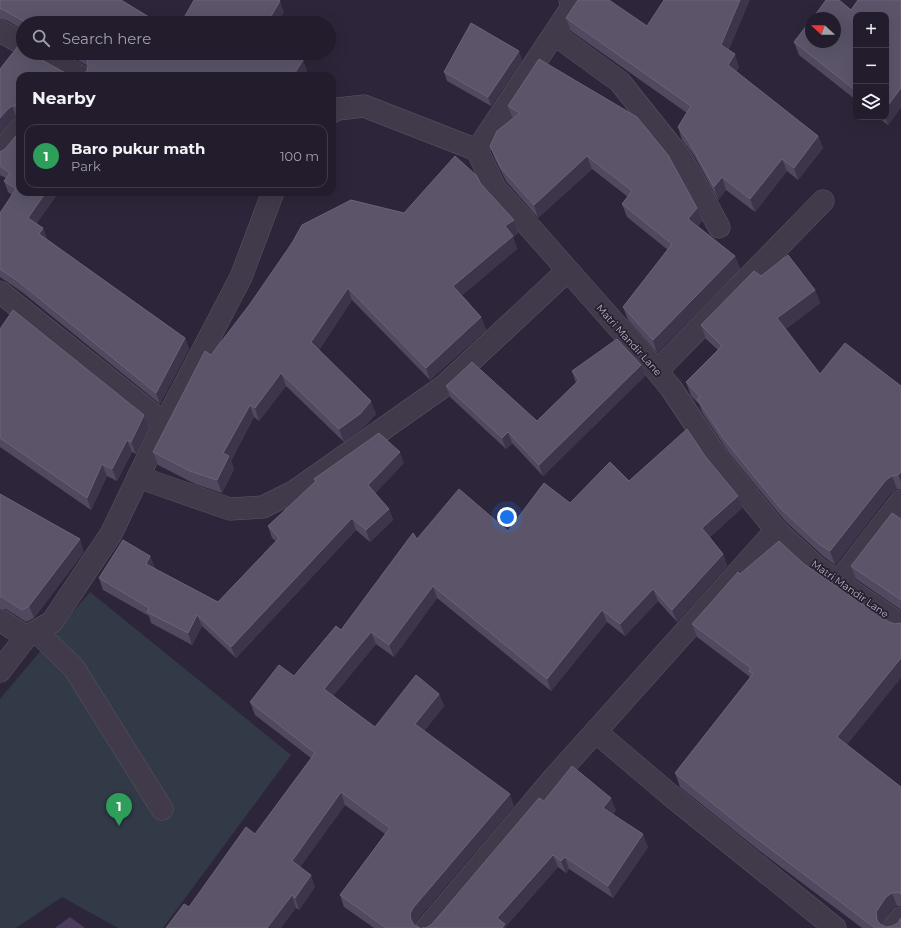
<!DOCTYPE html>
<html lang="en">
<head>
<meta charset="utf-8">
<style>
	:root { --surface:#221c2c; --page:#2a2534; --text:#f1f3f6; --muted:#a2a1a9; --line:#3f3a48; --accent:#bca0f2 }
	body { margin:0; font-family:Montserrat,sans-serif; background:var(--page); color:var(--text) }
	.controls { position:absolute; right:12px; top:12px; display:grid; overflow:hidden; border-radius:8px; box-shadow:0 4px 16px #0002 }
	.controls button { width:36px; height:36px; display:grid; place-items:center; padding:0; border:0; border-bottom:1px solid var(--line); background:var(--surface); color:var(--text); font:20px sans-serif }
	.compass { position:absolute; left:805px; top:12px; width:36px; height:36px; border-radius:50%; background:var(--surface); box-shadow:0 4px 16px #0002; rotate:291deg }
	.you { position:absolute; left:507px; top:517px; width:14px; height:14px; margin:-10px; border:3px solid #fff; border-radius:50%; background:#1a73e8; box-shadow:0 0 0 6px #1a73e833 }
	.badge { display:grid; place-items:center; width:26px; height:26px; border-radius:50%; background:var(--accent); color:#fff; font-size:13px; font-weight:700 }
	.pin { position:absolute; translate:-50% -33px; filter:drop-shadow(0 1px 2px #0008) }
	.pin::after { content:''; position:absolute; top:21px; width:14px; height:12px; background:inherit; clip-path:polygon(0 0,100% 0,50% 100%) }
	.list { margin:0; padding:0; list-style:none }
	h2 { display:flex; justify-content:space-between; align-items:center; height:52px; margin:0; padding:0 16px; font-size:17px }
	h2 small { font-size:13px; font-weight:400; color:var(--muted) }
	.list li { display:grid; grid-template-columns:26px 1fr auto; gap:12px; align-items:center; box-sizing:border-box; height:64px; margin:0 8px 8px; padding:0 8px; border:1px solid var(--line); border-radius:12px }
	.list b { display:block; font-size:15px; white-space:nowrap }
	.list p { margin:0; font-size:13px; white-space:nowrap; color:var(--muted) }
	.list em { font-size:13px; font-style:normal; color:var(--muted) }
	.icon { flex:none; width:22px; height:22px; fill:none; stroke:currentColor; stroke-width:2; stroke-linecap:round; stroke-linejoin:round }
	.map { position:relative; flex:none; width:901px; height:928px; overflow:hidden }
	.search { position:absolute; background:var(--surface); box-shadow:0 4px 16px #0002; left:16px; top:16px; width:320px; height:44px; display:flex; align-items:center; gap:10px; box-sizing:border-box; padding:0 14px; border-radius:22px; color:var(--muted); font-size:15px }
	.panel { position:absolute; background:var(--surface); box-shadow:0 4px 16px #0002; left:16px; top:72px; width:320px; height:124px; border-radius:12px }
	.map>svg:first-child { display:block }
	.green { fill:#323947 }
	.water { fill:#493c5e }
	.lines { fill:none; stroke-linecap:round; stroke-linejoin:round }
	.minor-casing { stroke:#5b5565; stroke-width:23 }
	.minor { stroke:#403a4a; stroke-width:22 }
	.wall { fill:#50495f }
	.shaded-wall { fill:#3d364b }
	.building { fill:#5c556a; stroke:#6b6478 }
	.labels { text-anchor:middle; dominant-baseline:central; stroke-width:3.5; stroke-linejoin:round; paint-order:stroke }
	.street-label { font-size:10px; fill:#bcb5c6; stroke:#251f2f }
</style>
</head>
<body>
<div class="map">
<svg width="901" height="928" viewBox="0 0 901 928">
	<rect width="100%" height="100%" fill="#2d263a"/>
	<path class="green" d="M 90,592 L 291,755 L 163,928 L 118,928 L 62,897 L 16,928 L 0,928 L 0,699 Z"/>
	<path class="water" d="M 70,917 L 85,928 L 55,928 Z"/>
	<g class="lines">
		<g class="minor-casing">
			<path id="minor" d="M 0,31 L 23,44
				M 554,34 L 620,82 L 683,161 L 719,227
				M 39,53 L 80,76
				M 332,112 L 338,109 L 364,106 L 477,150 L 495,188 L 657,371 L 671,388 L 719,460 L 776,530 L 816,567 L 901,625
				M 477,150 L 574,4 L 570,0
				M 0,152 L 20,129
				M 0,292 L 165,424
				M 657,371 L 823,201
				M 138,477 L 230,509 L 263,507 L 295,491 L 444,386 L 567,271
				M 838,582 L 901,501
				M 0,620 L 26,637
				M 36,631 L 74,668 L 162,809
				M 0,671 L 26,637 L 52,622 L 111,534 L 159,434 L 241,277 L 273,192
				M 596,732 L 669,794 L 835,928
				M 427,928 L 553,779 L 776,530
				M 893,928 L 901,918"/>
		</g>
		<use href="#minor" class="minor"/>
	</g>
	<path class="wall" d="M 0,0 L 159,23 L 23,23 L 23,30 L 6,20 L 0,19 Z
		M 826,0 L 839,0 L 851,10 L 858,0 L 901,0 L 901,107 L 888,125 L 878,117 L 886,117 L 886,15 L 856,15 L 856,100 L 799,55 L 794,42 L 811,20 L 811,42 L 835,42 L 835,18 L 813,18 Z
		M 566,18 L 729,50 L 739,67 L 736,72 L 818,136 L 823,148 L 798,180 L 787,171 L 755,212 L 726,190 L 718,200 L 694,155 L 682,140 L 678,127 L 687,113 L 571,31 Z
		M 65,53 L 292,53 L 303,60 L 307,71 L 82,76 L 87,71 L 88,67 L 86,65 Z
		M 522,60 L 491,106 L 447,81 L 444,72 Z
		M 20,76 L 20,117 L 16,117 L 11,121 L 0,134 Z
		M 508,106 L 702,221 L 698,226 L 735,256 L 740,269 L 657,353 L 628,320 L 623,307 L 668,250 L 627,217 L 622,204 L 628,197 L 592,169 L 538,218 L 506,181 L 495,159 L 490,146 L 513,119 Z
		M 0,152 L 20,192 L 59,192 L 36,224 L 43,228 L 47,239 L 185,338 L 189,349 L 160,404 L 22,292 L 0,277 L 0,213 L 12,195 L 8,192 L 4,181 L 6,178 L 0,175 Z
		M 481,184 L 514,220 L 518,233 L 513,237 L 517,249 L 462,295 L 481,317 L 486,330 L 430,380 L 352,300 L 319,350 L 376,414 L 365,426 L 344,442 L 286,386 L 259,421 L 254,417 L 231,461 L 234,469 L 222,493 L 195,484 L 158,465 L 153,452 L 211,355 L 404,213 Z
		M 761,276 L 815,290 L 820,303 L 786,329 L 820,374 L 901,386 L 901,489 L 897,489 L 891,493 L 835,565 L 824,557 L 785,521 L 729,453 L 702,412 L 699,404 L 691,396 L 686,382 L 718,350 L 706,339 L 701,325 Z
		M 0,329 L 144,415 L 149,427 L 136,454 L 132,452 L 117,481 L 107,476 L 91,510 L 0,447 Z
		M 641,365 L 645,376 L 543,476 L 512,443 L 506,449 L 450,397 L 446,386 L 537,421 L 576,383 L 572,371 Z
		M 705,456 L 742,508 L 710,537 L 723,554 L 727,566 L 677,622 L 658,601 L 625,636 L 607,622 L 551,691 L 437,598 L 394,657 L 376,644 L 333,696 L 375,727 L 439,694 L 444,706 L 424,731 L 514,806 L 417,920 L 415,926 L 420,928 L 374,928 L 344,907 L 340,895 L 385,834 L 345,805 L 300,867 L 315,887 L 299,910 L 296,908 L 189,907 L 255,834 L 311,758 L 255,715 L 250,702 L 294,676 L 341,630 L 417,539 L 508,531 L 570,503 L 629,481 Z
		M 404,463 L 375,493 L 389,509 L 393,520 L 370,542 L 356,530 L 236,658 L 202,626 L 192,645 L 151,623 L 149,616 L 103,590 L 99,578 L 150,556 L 155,568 L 154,568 L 218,602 L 276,541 L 272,538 L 268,526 L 315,482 L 314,479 Z
		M 0,494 L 84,552 L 34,618 L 26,622 L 6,609 L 0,609 Z
		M 901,519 L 901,610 L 856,579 L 851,566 Z
		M 738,572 L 846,745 L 901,787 L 901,906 L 897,906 L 891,910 L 881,925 L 886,927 L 901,928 L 862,928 L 757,849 L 680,787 L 675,773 L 750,677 L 697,637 L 692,624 Z
		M 544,801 L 616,810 L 613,814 L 648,847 L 613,898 L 569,869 L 566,873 L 558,867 L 506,926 L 506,928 L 422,928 L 426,928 L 432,924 Z"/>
	<path class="shaded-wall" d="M 740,0 L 750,0 L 726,57 L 721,45 Z
		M 280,1 L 284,12 L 278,23 L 267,23 Z
		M 519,51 L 522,60 L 491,106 L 488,97 Z
		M 735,54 L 739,67 L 732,78 L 728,65 Z
		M 303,60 L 307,71 L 304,76 L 293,76 Z
		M 901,88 L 901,107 L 888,125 L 885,117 L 886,117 L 886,108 Z
		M 12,106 L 16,117 L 11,121 L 0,134 L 0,118 L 7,110 Z
		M 818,136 L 823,148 L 798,180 L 794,168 Z
		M 587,156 L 592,169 L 538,218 L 534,205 Z
		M 782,159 L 787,171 L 755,212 L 750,199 Z
		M 722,177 L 726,190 L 718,200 L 714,187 Z
		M 46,192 L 59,192 L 32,229 L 28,218 Z
		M 697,208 L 702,221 L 693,232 L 688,219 Z
		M 514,220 L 518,233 L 513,237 L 517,249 L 458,299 L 453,286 L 505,226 Z
		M 43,228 L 47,240 L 39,234 Z
		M 735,256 L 740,269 L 657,353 L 653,340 Z
		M 348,288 L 352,300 L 316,355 L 311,342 Z
		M 815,290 L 820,303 L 782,332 L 777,318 Z
		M 481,317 L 486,330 L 430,380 L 426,368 Z
		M 185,338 L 189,349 L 160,404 L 156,393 Z
		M 641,365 L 645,376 L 543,476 L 539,465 Z
		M 281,373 L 286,386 L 259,421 L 255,408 Z
		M 371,401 L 376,414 L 365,426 L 344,442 L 339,429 Z
		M 250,405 L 254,417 L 231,461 L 234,469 L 222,493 L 217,480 L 223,453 Z
		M 144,415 L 149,427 L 136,454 L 131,442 Z
		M 508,432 L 512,443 L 506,449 L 502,438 Z
		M 127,440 L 132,452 L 117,481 L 112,469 Z
		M 400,452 L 404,463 L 372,497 L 368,485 Z
		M 102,464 L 107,476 L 91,510 L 87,498 Z
		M 901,472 L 901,482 L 898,475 Z
		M 892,476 L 897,489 L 891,493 L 835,565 L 830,551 L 886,480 Z
		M 738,496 L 742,508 L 707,540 L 702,528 Z
		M 389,509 L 393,520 L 370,542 L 366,530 Z
		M 352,518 L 356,530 L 236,658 L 231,647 Z
		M 80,539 L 84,552 L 34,618 L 29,606 Z
		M 723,554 L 727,566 L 677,622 L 672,610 Z
		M 150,556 L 155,568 L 150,575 L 146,564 Z
		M 433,586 L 437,598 L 394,657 L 389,645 Z
		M 653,589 L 658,601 L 625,636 L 620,624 Z
		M 602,610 L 607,622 L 551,691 L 547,679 Z
		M 197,615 L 202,626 L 192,645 L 188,633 Z
		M 371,632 L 376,644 L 329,701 L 324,689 Z
		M 901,658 L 901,678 L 842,751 L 837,737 Z
		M 439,694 L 444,706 L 420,736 L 415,724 Z
		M 341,792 L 345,805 L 296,873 L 292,861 Z
		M 510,794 L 514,806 L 417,920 L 415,926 L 411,920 L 410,914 L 413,908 Z
		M 611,798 L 616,810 L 608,820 L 603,808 Z
		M 643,834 L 648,847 L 613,898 L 608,886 Z
		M 553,855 L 558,867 L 506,926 L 506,928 L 501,928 L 497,918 Z
		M 565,857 L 569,869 L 566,873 L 561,861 Z
		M 311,875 L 315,887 L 299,910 L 295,898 Z
		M 892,893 L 897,906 L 891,910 L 881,926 L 877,920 L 876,912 L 886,897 Z
		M 292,895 L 296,908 L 281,928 L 267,928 Z"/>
	<path class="building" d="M 0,0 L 121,0 L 159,23 L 26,23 L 25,22 L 2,9 L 0,9 Z
		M 194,0 L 279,0 L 280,1 L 267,23 L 181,23 Z
		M 578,0 L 609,0 L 647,26 L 664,0 L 740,0 L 721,45 L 735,54 L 728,65 L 818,136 L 794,168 L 782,159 L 750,199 L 722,177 L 714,187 L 689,142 L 678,127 L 691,106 L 566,18 Z
		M 826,0 L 839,0 L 851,10 L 858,0 L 901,0 L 901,88 L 886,108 L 886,15 L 856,15 L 856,91 L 794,42 L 811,20 L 811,42 L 835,42 L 835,18 L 813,18 Z
		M 471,23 L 519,51 L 488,97 L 444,72 Z
		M 23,44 L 23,53 L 29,53 L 71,76 L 20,76 L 20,106 L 12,106 L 7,110 L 0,118 L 0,69 L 19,45 Z
		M 80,53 L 292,53 L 303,60 L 293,76 L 81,76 L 87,71 L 88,65 L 87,59 Z
		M 539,59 L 637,117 L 668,155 L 697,208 L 688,219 L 735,256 L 653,340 L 623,307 L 672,244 L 622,204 L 632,191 L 587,156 L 534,205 L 501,168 L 490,146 L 497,131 L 520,113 L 508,106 Z
		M 20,131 L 20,192 L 46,192 L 28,218 L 43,228 L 39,234 L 185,338 L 156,393 L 18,281 L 0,269 L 0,213 L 16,189 L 4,181 L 10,173 L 0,166 L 0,152 L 5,149 Z
		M 455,156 L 476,175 L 481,184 L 514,220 L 505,226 L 513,236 L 453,286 L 481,317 L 426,368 L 348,288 L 311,342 L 371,401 L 360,414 L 339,429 L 281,373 L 255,408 L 250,405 L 223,453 L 229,456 L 217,480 L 190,471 L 153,452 L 205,351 L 211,355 L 250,304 L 292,243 L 302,225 L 351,200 L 404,213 Z
		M 788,255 L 815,290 L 777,318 L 820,374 L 845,343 L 901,386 L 901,472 L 898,475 L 892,476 L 886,480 L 830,551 L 819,544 L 780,508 L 724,439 L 697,399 L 700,397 L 686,382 L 722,346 L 701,325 L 754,271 L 761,276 Z
		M 13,310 L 144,415 L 131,442 L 127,440 L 112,469 L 102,464 L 87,498 L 0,438 L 0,329 Z
		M 617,339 L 641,365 L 539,465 L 508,432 L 502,438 L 446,386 L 472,362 L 537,421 L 579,380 L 572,371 Z
		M 687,429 L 705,456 L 738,496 L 702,528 L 723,554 L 672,610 L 653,589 L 620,624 L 602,610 L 547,679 L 433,586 L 389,645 L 371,632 L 324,689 L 375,727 L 416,675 L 439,694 L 415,724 L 510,794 L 413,908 L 410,914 L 411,920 L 414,925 L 420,928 L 386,928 L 340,895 L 390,828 L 341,792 L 292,861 L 311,875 L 295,898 L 292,895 L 267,928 L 166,928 L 184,904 L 189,907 L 246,827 L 255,834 L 315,753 L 250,702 L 279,665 L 294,676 L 336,626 L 341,630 L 413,533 L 417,539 L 459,489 L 508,531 L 544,483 L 570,503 L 610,462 L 629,481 Z
		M 379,433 L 400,452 L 368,485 L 389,509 L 366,530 L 352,518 L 231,647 L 197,615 L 188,633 L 147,612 L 149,608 L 99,578 L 123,540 L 150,556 L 146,564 L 218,602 L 279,538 L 268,526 L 316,481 L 314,479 Z
		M 0,494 L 80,539 L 29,606 L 22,610 L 2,597 L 0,597 Z
		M 892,513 L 901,519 L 901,600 L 851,566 Z
		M 779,541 L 804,564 L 889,622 L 895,624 L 901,623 L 901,658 L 837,737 L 901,787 L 901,894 L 898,892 L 892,893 L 886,897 L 876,912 L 877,920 L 880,924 L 886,927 L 892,926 L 898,923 L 901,918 L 901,928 L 875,928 L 752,835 L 675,773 L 753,674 L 749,671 L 751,668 L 692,624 L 738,572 L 740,574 Z
		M 572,766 L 611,798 L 603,808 L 643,834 L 608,886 L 565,857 L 561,861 L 553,855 L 497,918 L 505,924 L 502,928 L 422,928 L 426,928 L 432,924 L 539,798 L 544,801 Z"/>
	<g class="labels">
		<g class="street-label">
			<text transform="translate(629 340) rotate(48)">Matri Mandir Lane</text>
			<text transform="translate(850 589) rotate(35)">Matri Mandir Lane</text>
		</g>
	</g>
</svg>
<div class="controls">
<button>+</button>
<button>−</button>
<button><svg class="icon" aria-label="layers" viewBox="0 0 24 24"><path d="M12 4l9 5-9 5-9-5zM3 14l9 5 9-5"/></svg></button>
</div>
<svg class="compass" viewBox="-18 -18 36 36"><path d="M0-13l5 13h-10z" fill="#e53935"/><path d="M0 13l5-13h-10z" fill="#a2a1a9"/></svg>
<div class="you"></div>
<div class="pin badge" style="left:119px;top:826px;background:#2e9e5b">1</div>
<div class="search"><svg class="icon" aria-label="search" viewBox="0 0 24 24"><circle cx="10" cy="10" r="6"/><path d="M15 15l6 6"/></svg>Search here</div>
<section class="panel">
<h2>Nearby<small></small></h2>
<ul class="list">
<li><span class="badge" style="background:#2e9e5b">1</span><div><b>Baro pukur math</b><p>Park</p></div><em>100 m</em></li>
</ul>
</section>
</div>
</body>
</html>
